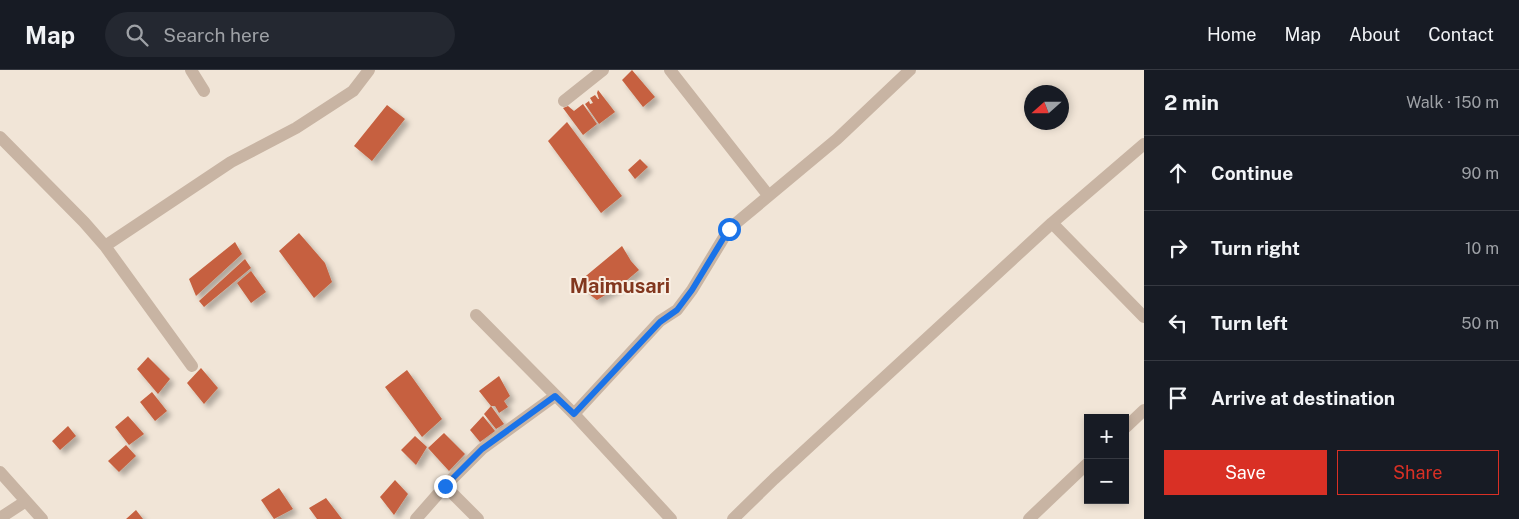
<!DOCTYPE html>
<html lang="en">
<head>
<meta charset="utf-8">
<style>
	:root { --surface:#171b24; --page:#242831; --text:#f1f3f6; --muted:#9ea1a6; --line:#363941; --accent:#d93025 }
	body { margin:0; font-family:"Public Sans",sans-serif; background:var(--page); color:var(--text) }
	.controls { position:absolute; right:15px; bottom:15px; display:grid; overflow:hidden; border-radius:0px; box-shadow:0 2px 8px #0003 }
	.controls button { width:45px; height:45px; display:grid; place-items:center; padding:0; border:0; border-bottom:1px solid var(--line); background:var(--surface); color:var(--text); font:25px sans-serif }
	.compass { position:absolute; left:1024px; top:15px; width:45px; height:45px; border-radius:50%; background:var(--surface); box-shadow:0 2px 8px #0003; rotate:249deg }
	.stop { position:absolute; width:15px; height:15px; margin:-11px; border:4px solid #1a73e8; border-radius:50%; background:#fff }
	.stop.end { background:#1a73e8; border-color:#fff; box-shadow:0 1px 5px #0008 }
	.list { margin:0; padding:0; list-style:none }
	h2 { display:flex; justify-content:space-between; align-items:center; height:65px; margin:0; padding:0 20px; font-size:21px }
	h2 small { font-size:16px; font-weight:400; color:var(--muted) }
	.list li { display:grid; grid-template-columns:32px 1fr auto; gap:15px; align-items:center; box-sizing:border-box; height:75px; padding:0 20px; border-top:1px solid var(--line) }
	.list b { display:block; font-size:19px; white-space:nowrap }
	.list em { font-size:16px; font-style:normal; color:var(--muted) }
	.actions { display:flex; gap:10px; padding:15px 20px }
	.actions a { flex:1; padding:11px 0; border:1px solid var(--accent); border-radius:0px; text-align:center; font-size:18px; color:var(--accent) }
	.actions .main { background:var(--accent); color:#fff }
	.icon { flex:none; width:28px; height:28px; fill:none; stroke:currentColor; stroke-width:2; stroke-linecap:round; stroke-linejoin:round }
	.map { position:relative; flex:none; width:1144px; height:449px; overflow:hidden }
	header { display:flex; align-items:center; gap:30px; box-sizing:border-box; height:70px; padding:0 25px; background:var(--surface); border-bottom:1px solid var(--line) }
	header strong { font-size:24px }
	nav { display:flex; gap:28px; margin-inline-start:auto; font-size:18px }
	.search { width:350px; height:45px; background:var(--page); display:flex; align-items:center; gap:12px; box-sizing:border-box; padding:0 18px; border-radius:28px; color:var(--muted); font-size:19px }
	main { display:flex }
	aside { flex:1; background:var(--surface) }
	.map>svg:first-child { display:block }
	.building { fill:#c6613f; filter:url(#shadow) }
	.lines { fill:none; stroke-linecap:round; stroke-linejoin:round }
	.minor { stroke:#c8b4a3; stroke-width:12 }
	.route { stroke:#1a73e8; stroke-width:6 }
	.labels { text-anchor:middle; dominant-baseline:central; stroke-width:4; stroke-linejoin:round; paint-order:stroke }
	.district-label { font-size:20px; font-weight:bold; fill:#82371e; stroke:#f9efe3 }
</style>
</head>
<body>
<header>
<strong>Map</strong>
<div class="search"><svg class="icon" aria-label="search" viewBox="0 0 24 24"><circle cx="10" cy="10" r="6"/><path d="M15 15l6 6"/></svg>Search here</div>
<nav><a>Home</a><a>Map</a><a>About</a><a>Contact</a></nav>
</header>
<main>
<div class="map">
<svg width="1144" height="449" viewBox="0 0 1144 449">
	<defs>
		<filter id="shadow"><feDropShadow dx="4.5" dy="4.5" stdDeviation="2.5" flood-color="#0004"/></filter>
	</defs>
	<rect width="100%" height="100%" fill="#f1e5d7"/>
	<path class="building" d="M 632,0 L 655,27 L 643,37 L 622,10 Z
		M 598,20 L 615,42 L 599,54 L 585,34 L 589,31 L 590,34 L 593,33 L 590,28 L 595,25 L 598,29 L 599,29 L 597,23 Z
		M 583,34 L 597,54 L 583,65 L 563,38 L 568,36 L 574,41 Z
		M 387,35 L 405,49 L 372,91 L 354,76 Z
		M 567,52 L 622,126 L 601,143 L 548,71 Z
		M 640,89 L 648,97 L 635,109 L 628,100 Z
		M 299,163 L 325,193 L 332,212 L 314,228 L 279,181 Z
		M 235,172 L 242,184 L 196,226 L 189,209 Z
		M 622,176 L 631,191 L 639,200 L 620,216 L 597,230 L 589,224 L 581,210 Z
		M 245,189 L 251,198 L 204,237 L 199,231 Z
		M 251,201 L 266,222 L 251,233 L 237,213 Z
		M 148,287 L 170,309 L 158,324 L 137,299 Z
		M 201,298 L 218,318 L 204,334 L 187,313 Z
		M 407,300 L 442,349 L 422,367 L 385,317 Z
		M 499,306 L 510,326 L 504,331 L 508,337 L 499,343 L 495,336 L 491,336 L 479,321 Z
		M 152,322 L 167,341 L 155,351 L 140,332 Z
		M 491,336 L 504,354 L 496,359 L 484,344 Z
		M 128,346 L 144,364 L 129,375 L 115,357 Z
		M 483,346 L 495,361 L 480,372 L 470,360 Z
		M 68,356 L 76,366 L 60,380 L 52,371 Z
		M 444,363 L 465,384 L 449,401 L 428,378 Z
		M 415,366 L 427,377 L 416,395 L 401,380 Z
		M 126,375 L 136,386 L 119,402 L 108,391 Z
		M 395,410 L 408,424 L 394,445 L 380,427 Z
		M 279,418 L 293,439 L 274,449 L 261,430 Z
		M 326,428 L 342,449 L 317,449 L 309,438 Z
		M 136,440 L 143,449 L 126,449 Z"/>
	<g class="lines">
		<path class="minor" d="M 191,0 L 204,21
			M 670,0 L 768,125
			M 564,31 L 603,0
			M 0,67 L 84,152 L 105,176 L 192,296
			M 1052,153 L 1144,247
			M 105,176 L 231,92 L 296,58 L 353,21 L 369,0
			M 476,245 L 574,344 L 671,449
			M 574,344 L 660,251 L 677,240 L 692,220 L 729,159 L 837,69 L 910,0
			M 1125,358 L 1144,340
			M 0,402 L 42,449
			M 445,416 L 478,449
			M 0,448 L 26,431
			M 416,449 L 445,416 L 482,379 L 555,326
			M 733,449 L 774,409 L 1052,153 L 1144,74
			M 1029,449 L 1088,393"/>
	</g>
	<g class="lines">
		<path class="route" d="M 445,416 L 482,379 L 555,326 L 574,344 L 660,252 L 677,240 L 692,220 L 729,159"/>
	</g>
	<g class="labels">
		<g class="district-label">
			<text x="620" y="216">Maimusari</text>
		</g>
	</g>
</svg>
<div class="controls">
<button>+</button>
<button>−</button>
</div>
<svg class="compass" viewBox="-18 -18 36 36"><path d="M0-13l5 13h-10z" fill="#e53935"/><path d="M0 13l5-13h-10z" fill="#9ea1a6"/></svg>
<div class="stop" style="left:729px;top:159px"></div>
<div class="stop end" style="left:445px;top:416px"></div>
</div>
<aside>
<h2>2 min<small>Walk · 150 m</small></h2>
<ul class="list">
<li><svg class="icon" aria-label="ahead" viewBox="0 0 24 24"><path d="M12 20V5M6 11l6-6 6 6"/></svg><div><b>Continue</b></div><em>90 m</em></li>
<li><svg class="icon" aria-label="right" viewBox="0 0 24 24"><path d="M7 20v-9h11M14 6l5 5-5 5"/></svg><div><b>Turn right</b></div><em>10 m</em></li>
<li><svg class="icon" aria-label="left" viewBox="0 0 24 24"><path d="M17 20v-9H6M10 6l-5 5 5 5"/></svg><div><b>Turn left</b></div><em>50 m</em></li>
<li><svg class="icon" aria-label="arrive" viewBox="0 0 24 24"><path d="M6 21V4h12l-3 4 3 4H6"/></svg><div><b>Arrive at destination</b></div></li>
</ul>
<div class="actions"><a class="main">Save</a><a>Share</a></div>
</aside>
</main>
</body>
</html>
